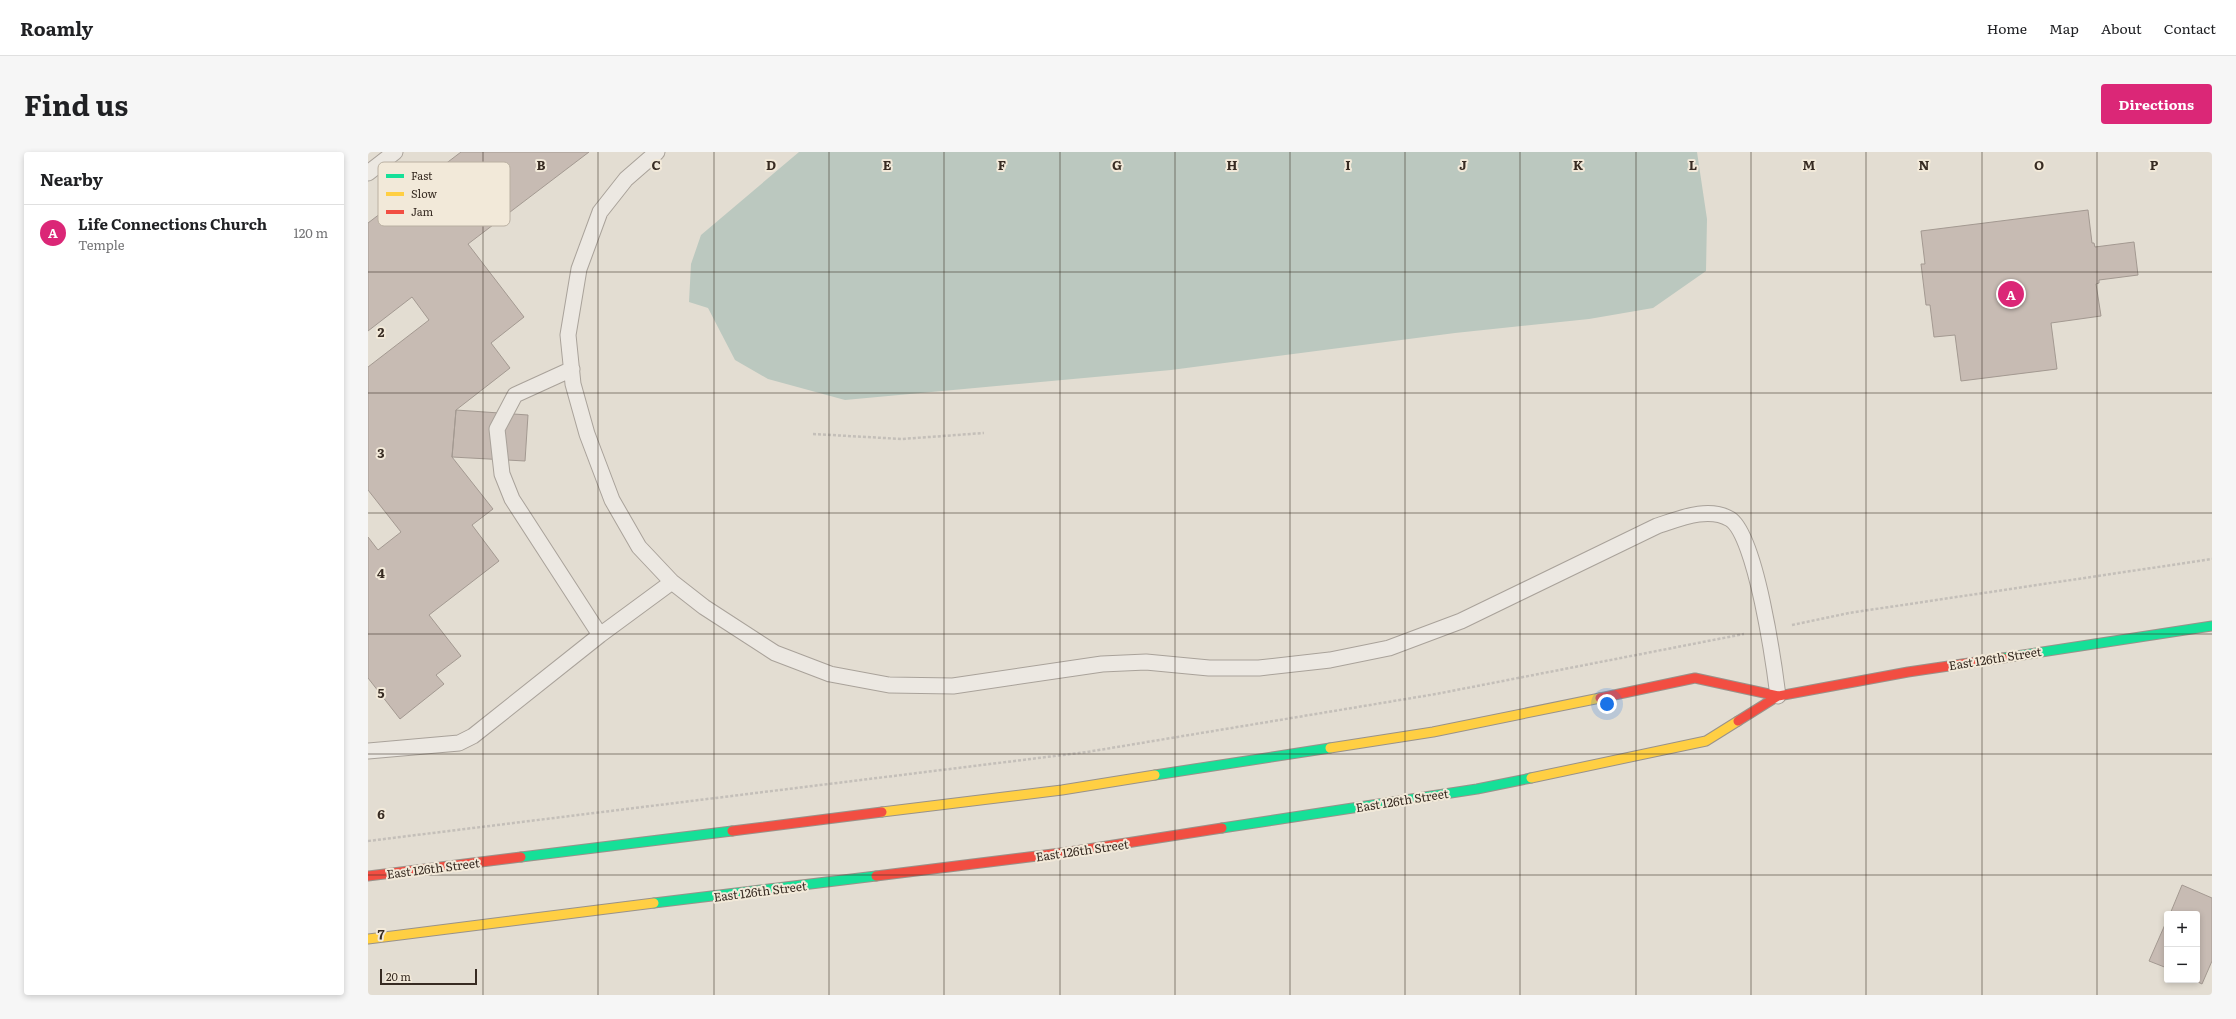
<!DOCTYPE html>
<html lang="en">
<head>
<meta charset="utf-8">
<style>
	:root { --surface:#fff; --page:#f6f6f6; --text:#202124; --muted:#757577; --line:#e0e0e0; --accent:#db2777 }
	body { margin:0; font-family:Literata,serif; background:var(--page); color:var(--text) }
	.controls { position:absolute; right:12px; bottom:12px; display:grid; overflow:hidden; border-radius:4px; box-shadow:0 2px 6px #0003 }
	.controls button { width:36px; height:36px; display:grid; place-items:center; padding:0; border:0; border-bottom:1px solid var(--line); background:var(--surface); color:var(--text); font:20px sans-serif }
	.scale { position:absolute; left:12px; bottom:10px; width:97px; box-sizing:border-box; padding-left:4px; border:2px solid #372b22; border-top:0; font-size:11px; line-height:14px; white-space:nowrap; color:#372b22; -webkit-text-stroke:3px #f2e9d9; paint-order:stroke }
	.you { position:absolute; left:1239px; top:552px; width:14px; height:14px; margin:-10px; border:3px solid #fff; border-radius:50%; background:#1a73e8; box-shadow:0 0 0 6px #1a73e833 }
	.badge { display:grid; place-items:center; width:26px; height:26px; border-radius:50%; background:var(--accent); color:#fff; font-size:13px; font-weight:700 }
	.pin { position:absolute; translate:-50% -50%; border:2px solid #fff; box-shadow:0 1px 4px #0006 }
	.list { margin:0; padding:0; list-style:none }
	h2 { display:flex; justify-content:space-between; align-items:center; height:52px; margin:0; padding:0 16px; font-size:17px }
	h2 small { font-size:13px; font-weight:400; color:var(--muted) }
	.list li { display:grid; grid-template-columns:26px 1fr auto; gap:12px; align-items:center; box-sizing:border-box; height:56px; padding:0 16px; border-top:1px solid var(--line) }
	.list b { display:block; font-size:15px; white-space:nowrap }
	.list p { margin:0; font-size:13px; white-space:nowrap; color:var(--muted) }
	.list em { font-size:13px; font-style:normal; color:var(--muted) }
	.map { position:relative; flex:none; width:1844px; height:843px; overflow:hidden; border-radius:4px }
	header { display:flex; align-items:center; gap:24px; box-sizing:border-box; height:56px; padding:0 20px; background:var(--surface); border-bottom:1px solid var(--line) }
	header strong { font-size:19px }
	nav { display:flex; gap:22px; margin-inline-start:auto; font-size:14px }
	.intro { display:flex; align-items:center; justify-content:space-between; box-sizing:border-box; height:96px; padding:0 24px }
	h1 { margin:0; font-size:28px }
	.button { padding:10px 18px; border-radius:4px; background:var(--accent); color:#fff; font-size:14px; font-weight:700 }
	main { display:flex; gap:24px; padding:0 24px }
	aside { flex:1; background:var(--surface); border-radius:4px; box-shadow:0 2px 6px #0003 }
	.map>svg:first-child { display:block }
	.water { fill:#bbc8bf }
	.building { fill:#c7bbb3; stroke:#a39991 }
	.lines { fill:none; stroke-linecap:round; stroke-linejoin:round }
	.lane-casing { stroke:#a9a29a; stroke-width:17 }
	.fast-casing { stroke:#99928a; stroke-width:11 }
	.slow-casing { stroke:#99928a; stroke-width:11 }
	.jam-casing { stroke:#99928a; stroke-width:11 }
	.path { stroke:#c4bfb9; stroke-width:2.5; stroke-dasharray:3 2; stroke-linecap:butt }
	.lane { stroke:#ece8e2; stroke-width:15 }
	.fast { stroke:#16e098; stroke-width:9 }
	.slow { stroke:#ffcf43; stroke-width:9 }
	.jam { stroke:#f24e42; stroke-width:9 }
	.grid { fill:none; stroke:#372b22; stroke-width:1; stroke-opacity:0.55 }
	.labels { text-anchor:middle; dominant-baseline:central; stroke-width:4; stroke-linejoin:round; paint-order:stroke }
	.street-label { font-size:12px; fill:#372b22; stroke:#f2e9d9 }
	.key { fill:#f2e9d9; stroke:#bab0a2; stroke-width:1 }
	.key-label { font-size:11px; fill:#372b22 }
	.grid-label { font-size:13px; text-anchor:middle; font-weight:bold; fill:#372b22; stroke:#f2e9d9; stroke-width:4; stroke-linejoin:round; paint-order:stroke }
</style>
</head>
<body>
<header>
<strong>Roamly</strong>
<nav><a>Home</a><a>Map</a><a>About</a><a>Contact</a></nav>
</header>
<div class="intro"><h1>Find us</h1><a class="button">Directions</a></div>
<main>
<aside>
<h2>Nearby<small></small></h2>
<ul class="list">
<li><span class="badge">A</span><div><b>Life Connections Church</b><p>Temple</p></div><em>120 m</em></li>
</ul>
</aside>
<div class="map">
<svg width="1844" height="843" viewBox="0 0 1844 843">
	<rect width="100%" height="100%" fill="#e3ddd2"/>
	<path class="water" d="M 431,0 L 1329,0 L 1339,67 L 1338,119 L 1285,156 L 1221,167 L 1087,181 L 803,218 L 477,248 L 400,227 L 367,208 L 340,156 L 321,150 L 323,112 L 333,83 Z"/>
	<path class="building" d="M 93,0 L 221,0 L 100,92 L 156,165 L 123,191 L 142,216 L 88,258 L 84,305 L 125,357 L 104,373 L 131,409 L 61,463 L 93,504 L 68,523 L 76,532 L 32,567 L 0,526 L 0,385 L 10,398 L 33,380 L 0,338 L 0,215 L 61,168 L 44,145 L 0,179 L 0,71 Z
		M 1720,58 L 1724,91 L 1726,91 L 1727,95 L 1766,90 L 1770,123 L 1731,128 L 1731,131 L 1728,132 L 1733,164 L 1683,171 L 1689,217 L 1593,229 L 1587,183 L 1566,185 L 1562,153 L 1558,153 L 1553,112 L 1557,112 L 1553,79 Z
		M 88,258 L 160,263 L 157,309 L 84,305 Z
		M 1814,733 L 1844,746 L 1844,809 L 1834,832 L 1826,828 L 1829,828 L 1829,762 L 1802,762 Z
		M 1799,768 L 1799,816 L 1781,809 Z"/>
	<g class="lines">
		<g class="lane-casing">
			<path id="lane" d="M 289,0 L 258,27 L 232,60 L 211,117 L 200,183 L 205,232 L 219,282 L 244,348 L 271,395 L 304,430 L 336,455 L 407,501 L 462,522 L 521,533 L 585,534 L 734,512 L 778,510 L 841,516 L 891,516 L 962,508 L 1021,496 L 1093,469 L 1289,374 C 1311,367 1340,354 1362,367 C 1388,383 1406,512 1410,544
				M 0,21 L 27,0
				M 204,217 L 147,243 L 129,277 L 134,322 L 144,347 L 232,483
				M 0,599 L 91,591 L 105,584 L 232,483 L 304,430"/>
		</g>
		<g class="fast-casing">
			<path id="fast" d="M 1635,506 L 1844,474
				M 787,623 L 962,596
				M 854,676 L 1109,637 L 1163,626
				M 153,705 L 364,679
				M 286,751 L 508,724"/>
		</g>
		<g class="slow-casing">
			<path id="slow" d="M 962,596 L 1065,580 L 1232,546
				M 1163,626 L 1338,589 L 1370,569
				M 514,660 L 694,638 L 787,623
				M 0,787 L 286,751"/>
		</g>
		<g class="jam-casing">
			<path id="jam" d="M 1232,546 L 1327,526 L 1410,544
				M 1370,569 L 1410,544 L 1540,520 L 1635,506
				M 364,679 L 514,660
				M 0,724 L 153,705
				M 508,724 L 701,700 L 854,676"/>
		</g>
		<path class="path" d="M 445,282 L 534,287 L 616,281
			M 1424,473 L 1481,461 L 1844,407
			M 0,689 L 719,600 L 1068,542 L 1376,482"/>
		<use href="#lane" class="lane"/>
		<use href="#fast" class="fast"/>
		<use href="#slow" class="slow"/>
		<use href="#jam" class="jam"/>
	</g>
	<path class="grid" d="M 115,0 L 115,843M 230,0 L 230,843M 346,0 L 346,843M 461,0 L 461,843M 576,0 L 576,843M 692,0 L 692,843M 807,0 L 807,843M 922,0 L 922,843M 1037,0 L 1037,843M 1152,0 L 1152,843M 1268,0 L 1268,843M 1383,0 L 1383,843M 1498,0 L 1498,843M 1614,0 L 1614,843M 1729,0 L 1729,843M 0,120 L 1844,120M 0,241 L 1844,241M 0,361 L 1844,361M 0,482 L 1844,482M 0,602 L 1844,602M 0,723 L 1844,723"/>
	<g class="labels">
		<g class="street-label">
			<text transform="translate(1627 506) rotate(-9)">East 126th Street</text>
			<text transform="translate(1034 648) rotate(-9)">East 126th Street</text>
			<text transform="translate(714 698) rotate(-8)">East 126th Street</text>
			<text transform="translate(65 716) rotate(-7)">East 126th Street</text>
			<text transform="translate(392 739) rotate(-7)">East 126th Street</text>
		</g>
	</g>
	<rect x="10" y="10" width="132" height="64" rx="6" class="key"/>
	<rect x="18" y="22" width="18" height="4" fill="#16e098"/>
	<rect x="18" y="40" width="18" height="4" fill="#ffcf43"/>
	<rect x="18" y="58" width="18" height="4" fill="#f24e42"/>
	<g class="key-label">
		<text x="43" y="28">Fast</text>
		<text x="43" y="46">Slow</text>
		<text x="43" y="64">Jam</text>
	</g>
	<g class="grid-label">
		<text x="173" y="18">B</text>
		<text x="288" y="18">C</text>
		<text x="403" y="18">D</text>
		<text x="519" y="18">E</text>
		<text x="634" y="18">F</text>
		<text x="749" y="18">G</text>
		<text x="864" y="18">H</text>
		<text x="980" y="18">I</text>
		<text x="1095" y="18">J</text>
		<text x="1210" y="18">K</text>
		<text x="1325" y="18">L</text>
		<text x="1441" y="18">M</text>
		<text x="1556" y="18">N</text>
		<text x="1671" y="18">O</text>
		<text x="1786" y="18">P</text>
		<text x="13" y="185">2</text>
		<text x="13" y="306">3</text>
		<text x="13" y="426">4</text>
		<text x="13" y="546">5</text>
		<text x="13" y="667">6</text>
		<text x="13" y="787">7</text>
	</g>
</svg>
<div class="controls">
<button>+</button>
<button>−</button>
</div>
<div class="scale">20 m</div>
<div class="you"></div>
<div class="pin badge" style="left:1643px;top:142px">A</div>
</div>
</main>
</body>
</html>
